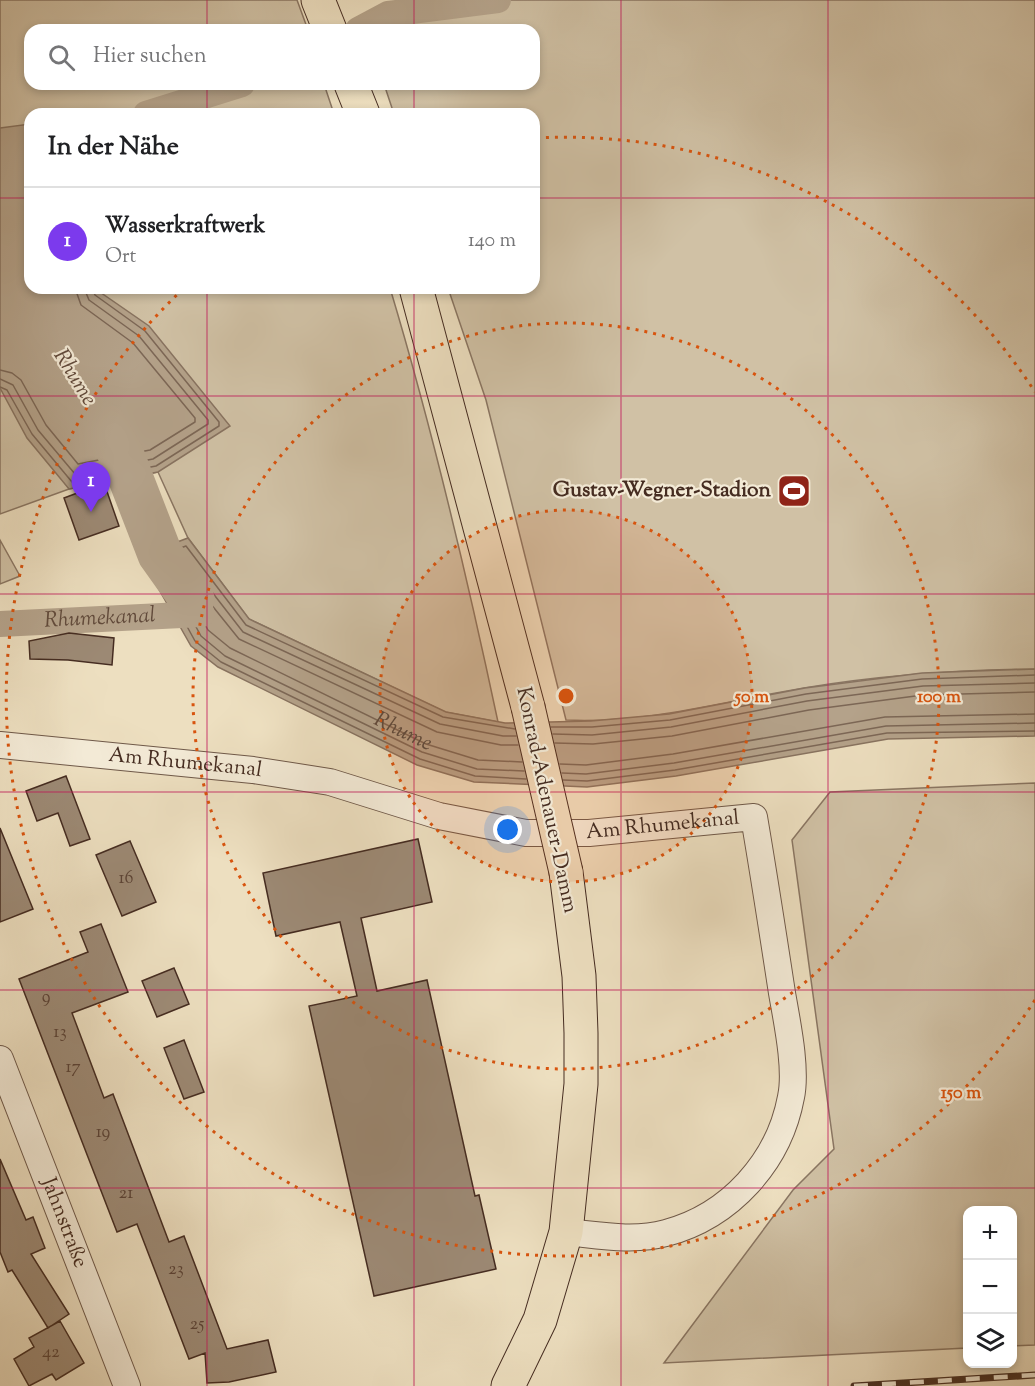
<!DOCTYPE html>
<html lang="de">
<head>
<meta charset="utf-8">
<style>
	:root { --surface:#fff; --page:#f2f2f2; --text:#202124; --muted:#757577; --line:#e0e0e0; --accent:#7c3aed }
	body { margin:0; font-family:"Sorts Mill Goudy",serif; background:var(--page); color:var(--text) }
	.controls { position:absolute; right:18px; bottom:18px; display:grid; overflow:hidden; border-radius:12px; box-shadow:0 3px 9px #0003 }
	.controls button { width:54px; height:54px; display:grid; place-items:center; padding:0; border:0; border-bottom:2px solid var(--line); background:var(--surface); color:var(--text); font:30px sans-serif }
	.you { position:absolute; left:508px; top:830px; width:21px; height:21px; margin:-15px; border:4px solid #fff; border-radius:50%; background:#1a73e8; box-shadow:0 0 0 9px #1a73e833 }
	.badge { display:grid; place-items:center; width:39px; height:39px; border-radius:50%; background:var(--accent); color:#fff; font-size:20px; font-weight:700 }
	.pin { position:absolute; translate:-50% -50px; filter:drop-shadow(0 2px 3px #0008) }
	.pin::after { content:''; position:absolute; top:32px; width:21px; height:18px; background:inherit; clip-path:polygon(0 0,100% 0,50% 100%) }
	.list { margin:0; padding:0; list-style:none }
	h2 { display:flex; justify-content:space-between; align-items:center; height:78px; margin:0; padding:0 24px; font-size:26px }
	h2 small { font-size:20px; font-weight:400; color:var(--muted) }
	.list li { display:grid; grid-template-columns:39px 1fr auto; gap:18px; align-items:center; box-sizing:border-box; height:108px; padding:0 24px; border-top:2px solid var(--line) }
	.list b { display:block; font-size:22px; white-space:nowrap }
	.list p { margin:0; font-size:20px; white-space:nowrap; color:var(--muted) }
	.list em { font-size:20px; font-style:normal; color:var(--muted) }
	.icon { flex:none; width:33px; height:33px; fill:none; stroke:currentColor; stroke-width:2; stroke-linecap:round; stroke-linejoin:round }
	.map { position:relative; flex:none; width:1035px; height:1386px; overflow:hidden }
	.search { position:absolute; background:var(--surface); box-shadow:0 3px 9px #0003; left:24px; top:24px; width:516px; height:66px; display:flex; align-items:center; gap:15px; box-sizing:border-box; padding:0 21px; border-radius:18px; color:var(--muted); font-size:22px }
	.panel { position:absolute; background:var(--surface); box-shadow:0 3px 9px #0003; left:24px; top:108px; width:516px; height:186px; border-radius:18px }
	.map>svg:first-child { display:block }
	.green { fill:#d0c1a5; stroke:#8a7663; stroke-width:1.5 }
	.water { fill:#b4a28a; stroke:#887360; stroke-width:1.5 }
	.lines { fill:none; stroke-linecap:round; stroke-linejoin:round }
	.shore { stroke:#7c6756; stroke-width:1.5 }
	.stream { stroke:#887360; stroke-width:8 }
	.canal { stroke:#b4a28a; stroke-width:26 }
	.river { stroke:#b4a28a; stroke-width:45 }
	.building { fill:#9c8974; stroke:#452c21; stroke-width:1.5 }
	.street-casing { stroke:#6f5949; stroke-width:28 }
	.primary-casing { stroke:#452c21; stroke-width:35 }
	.street { stroke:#f3ead6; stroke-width:26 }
	.primary { stroke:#eddfc0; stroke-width:33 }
	.rail-casing { stroke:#452c21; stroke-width:7 }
	.rail { stroke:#f3ead6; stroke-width:4.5; stroke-dasharray:14; stroke-linecap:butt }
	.primary-bridge-casing { stroke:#452c21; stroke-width:35; stroke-linecap:butt }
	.primary-bridge { stroke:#eddfc0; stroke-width:33 }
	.grid { fill:none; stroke:#c2185b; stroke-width:1.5; stroke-opacity:0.55 }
	.ring { fill:none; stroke:#d8540e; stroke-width:3; stroke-dasharray:3 6 }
	.labels { text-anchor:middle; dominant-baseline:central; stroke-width:4.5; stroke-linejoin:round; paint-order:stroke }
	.number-label { font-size:18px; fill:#5b4336 }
	.poi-label { font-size:21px; font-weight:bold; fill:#452c21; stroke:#f3ead6; text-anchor:end }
	.street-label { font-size:21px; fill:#452c21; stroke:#f3ead6 }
	.water-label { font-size:22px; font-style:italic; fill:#614a3b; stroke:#f3ead6 }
	.centre { fill:#d8540e; stroke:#f3ead6; stroke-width:3 }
	.ring-label { font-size:18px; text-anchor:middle; font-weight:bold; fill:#d8540e; stroke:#f3ead6; stroke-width:4.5; stroke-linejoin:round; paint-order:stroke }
</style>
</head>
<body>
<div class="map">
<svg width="1035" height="1386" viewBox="0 0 1035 1386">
	<rect width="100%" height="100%" fill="#eddfc0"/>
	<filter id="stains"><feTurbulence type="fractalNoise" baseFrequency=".00333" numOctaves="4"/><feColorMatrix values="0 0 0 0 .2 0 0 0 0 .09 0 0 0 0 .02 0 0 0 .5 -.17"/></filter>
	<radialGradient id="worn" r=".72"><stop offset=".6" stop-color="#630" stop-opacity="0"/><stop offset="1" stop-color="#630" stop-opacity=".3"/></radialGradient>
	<path class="green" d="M 0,0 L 297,0 L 308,30 L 30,30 L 30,84 L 324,84 L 334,114 L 30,114 L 30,288 L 390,288 C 433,431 467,576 498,722 L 445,712 L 249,619 L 188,538 L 158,472 L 69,489 L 0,514 Z
		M 438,0 L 1035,0 L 1035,669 C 957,670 881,675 804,688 C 725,701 646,724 566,720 L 486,400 L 448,288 L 534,288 L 534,114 L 394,114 L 384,84 L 534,84 L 534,30 L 395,30 Z
		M 0,540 L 20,576 L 0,584 Z
		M 1035,783 L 1035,1345 L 1013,1346 L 1012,1210 L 968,1210 L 967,1348 L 664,1363 L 793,1190 L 834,1149 L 792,840 L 830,792 Z"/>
	<path class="water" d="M 30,124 L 30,288 L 94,288 L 149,326 L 230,426 L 158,472 L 69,489 L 27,438 L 0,388 L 0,128 Z
		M 188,538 L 249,619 L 446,712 L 505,723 L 591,721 L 669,714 L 805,688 L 922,673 L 1035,669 L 1035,736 L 888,739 L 676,776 L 587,787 L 474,782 L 417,765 L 218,667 L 191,646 L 140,556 Z"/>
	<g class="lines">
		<g class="shore">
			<path d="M 0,370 L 12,373 L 21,380 L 46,425 L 78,464 L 150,450 L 195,422 L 195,418 L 133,343 L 81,305 L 75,288"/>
			<path d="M 0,379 L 13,385 L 38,430 L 75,474 L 153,459 L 208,424 L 208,420 L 139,336 L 89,300 L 84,288"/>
			<path d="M 0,387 L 7,390 L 32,434 L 72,482 L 156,466 L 219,426 L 219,422 L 145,331 L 95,295 L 92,288"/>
			<path d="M 551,727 L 592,727 L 670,720 L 806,694 L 922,679 L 1035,675"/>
			<path d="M 515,729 L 443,717 L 246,625 L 186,546 L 150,559 L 195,641 L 221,662 L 420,759 L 475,776 L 526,779"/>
			<path d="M 553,734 L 592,735 L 671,727 L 807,701 L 923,686 L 1035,683"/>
			<path d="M 516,736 L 503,736 L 440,724 L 243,632 L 184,556 L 161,563 L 201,636 L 225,656 L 422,752 L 477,769 L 524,771"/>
			<path d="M 555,743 L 593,744 L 672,736 L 809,710 L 923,695 L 1035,692"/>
			<path id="s1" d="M 518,745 L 501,745 L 437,732 L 239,639 L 181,567 L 174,568 L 208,630 L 230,648 L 426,744 L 478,760 L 522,762"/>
			<path d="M 560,764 L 586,765 L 673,754 L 885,717 L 1035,714"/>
			<path d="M 562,773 L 586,774 L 674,763 L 886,726 L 1035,723"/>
			<path d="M 563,780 L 587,781 L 675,770 L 887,733 L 1035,731"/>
		</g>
		<path class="stream" d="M 476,5 L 477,0"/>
		<g class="canal">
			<path d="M 358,30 L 388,14 L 498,0"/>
			<path d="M 146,114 L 242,84"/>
			<path id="s2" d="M 0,624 L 202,614"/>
		</g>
		<path class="river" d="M 103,424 L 122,456 L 160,554 L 192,599"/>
	</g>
	<path class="building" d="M 104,483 L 119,526 L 79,540 L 64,498 Z
		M 69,633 L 114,638 L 112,665 L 68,660 L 30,659 L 29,641 Z
		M 66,776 L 90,839 L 70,846 L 58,813 L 37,821 L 26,791 Z
		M 0,828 L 33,909 L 0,922 Z
		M 418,839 L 432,902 L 361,918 L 377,991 L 427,980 L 475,1196 L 479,1195 L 496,1269 L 374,1296 L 309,1006 L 357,996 L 340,922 L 276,936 L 263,873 Z
		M 130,841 L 156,902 L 122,916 L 96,855 Z
		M 101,924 L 128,992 L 72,1013 L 104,1098 L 113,1094 L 169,1242 L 184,1236 L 227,1349 L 268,1340 L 276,1372 L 229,1382 L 207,1383 L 205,1353 L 189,1359 L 137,1224 L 117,1232 L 19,979 L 88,952 L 80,932 Z
		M 174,968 L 189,1004 L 157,1017 L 142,981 Z
		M 184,1040 L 204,1092 L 184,1099 L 164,1048 Z
		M 0,1159 L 26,1220 L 33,1217 L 45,1248 L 31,1254 L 69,1314 L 48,1328 L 12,1270 L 8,1272 L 0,1252 Z
		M 60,1321 L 84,1363 L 56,1380 L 52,1374 L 29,1386 L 14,1359 L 34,1347 L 29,1338 Z"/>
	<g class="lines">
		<g class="street-casing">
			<g id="street">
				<path id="s3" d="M 0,745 L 253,770 L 330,782 L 439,816 L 526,833 L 589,833 L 754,817 C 764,876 773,934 782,993 C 787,1022 797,1069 791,1097 C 779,1162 730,1216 666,1233 C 633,1242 598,1235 566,1232"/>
				<path id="s4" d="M 0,1059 L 127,1386"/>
			</g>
		</g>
		<g class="primary-casing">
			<path id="primary" d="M 318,0 L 330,30
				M 351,84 L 363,114
				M 416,288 L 528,707
				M 508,1386 L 540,1320 L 566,1232 L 581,1084 L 581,1033 L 579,976 L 566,872"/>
		</g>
		<use href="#street" class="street"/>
		<use href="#primary" class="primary"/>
		<g class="rail-casing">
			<path id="rail" d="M 854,1386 L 1035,1375"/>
		</g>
		<use href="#rail" class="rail"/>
		<g class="primary-bridge-casing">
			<path id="primary-bridge" d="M 528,707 L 566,872"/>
		</g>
		<use href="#primary-bridge" class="primary-bridge"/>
	</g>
	<path class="grid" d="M 207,0 L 207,30M 414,0 L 414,30M 621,0 L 621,1386M 828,0 L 828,1386M 207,84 L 207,114M 414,84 L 414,114M 0,198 L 30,198M 534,198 L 1035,198M 207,288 L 207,1386M 414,288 L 414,1386M 0,396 L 1035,396M 0,594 L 1035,594M 0,792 L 1035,792M 0,990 L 1035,990M 0,1188 L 1035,1188"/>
	<circle cx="566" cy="696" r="186" fill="#d8540e" fill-opacity=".12"/>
	<g class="ring">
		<circle cx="566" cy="696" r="186"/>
		<circle cx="566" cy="696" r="373"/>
		<path d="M1035 1000A559 559 0 1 1 181 291M537 138A559 559 0 0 1 1035 392"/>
	</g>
	<defs>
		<g id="stadium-square" transform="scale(1.725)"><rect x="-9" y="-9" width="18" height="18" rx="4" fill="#8f2418" stroke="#f3ead6"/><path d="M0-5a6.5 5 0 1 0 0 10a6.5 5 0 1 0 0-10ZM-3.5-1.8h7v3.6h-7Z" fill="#fff"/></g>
	</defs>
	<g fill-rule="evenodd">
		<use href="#stadium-square" x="794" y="491"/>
	</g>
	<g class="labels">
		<g class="number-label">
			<text x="126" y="879">16</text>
			<text x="46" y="998">9</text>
			<text x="60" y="1033">13</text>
			<text x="73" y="1068">17</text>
			<text x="103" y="1133">19</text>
			<text x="126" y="1194">21</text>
			<text x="176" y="1270">23</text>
			<text x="197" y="1325">25</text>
			<text x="51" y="1353">42</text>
		</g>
		<g class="poi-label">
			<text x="771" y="491">Gustav-Wegner-Stadion</text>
		</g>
		<g class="street-label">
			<text stroke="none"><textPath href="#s3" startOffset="186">Am Rhumekanal</textPath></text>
			<text transform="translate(546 800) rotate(78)">Konrad-Adenauer-Damm</text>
			<text stroke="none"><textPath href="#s3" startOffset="672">Am Rhumekanal</textPath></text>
			<text stroke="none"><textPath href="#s4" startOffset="176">Jahnstraße</textPath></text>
		</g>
		<g class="water-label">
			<text transform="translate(74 378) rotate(58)">Rhume</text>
			<text stroke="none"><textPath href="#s2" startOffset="100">Rhumekanal</textPath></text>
			<text stroke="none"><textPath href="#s1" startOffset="692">Rhume</textPath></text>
		</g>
	</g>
	<circle cx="566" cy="696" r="9" class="centre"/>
	<g class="ring-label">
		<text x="752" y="702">50 m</text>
		<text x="939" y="702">100 m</text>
		<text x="961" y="1098">150 m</text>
	</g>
	<rect width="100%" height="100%" filter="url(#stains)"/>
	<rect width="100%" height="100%" fill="url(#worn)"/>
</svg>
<div class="controls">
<button>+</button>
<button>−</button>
<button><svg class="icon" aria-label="layers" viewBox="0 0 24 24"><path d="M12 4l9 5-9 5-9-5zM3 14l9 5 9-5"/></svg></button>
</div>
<div class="you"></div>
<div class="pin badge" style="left:91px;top:512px">1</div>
<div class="search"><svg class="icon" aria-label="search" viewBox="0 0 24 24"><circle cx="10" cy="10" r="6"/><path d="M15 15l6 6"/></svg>Hier suchen</div>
<section class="panel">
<h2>In der Nähe<small></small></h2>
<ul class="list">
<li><span class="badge">1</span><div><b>Wasserkraftwerk</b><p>Ort</p></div><em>140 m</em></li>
</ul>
</section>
</div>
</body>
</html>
